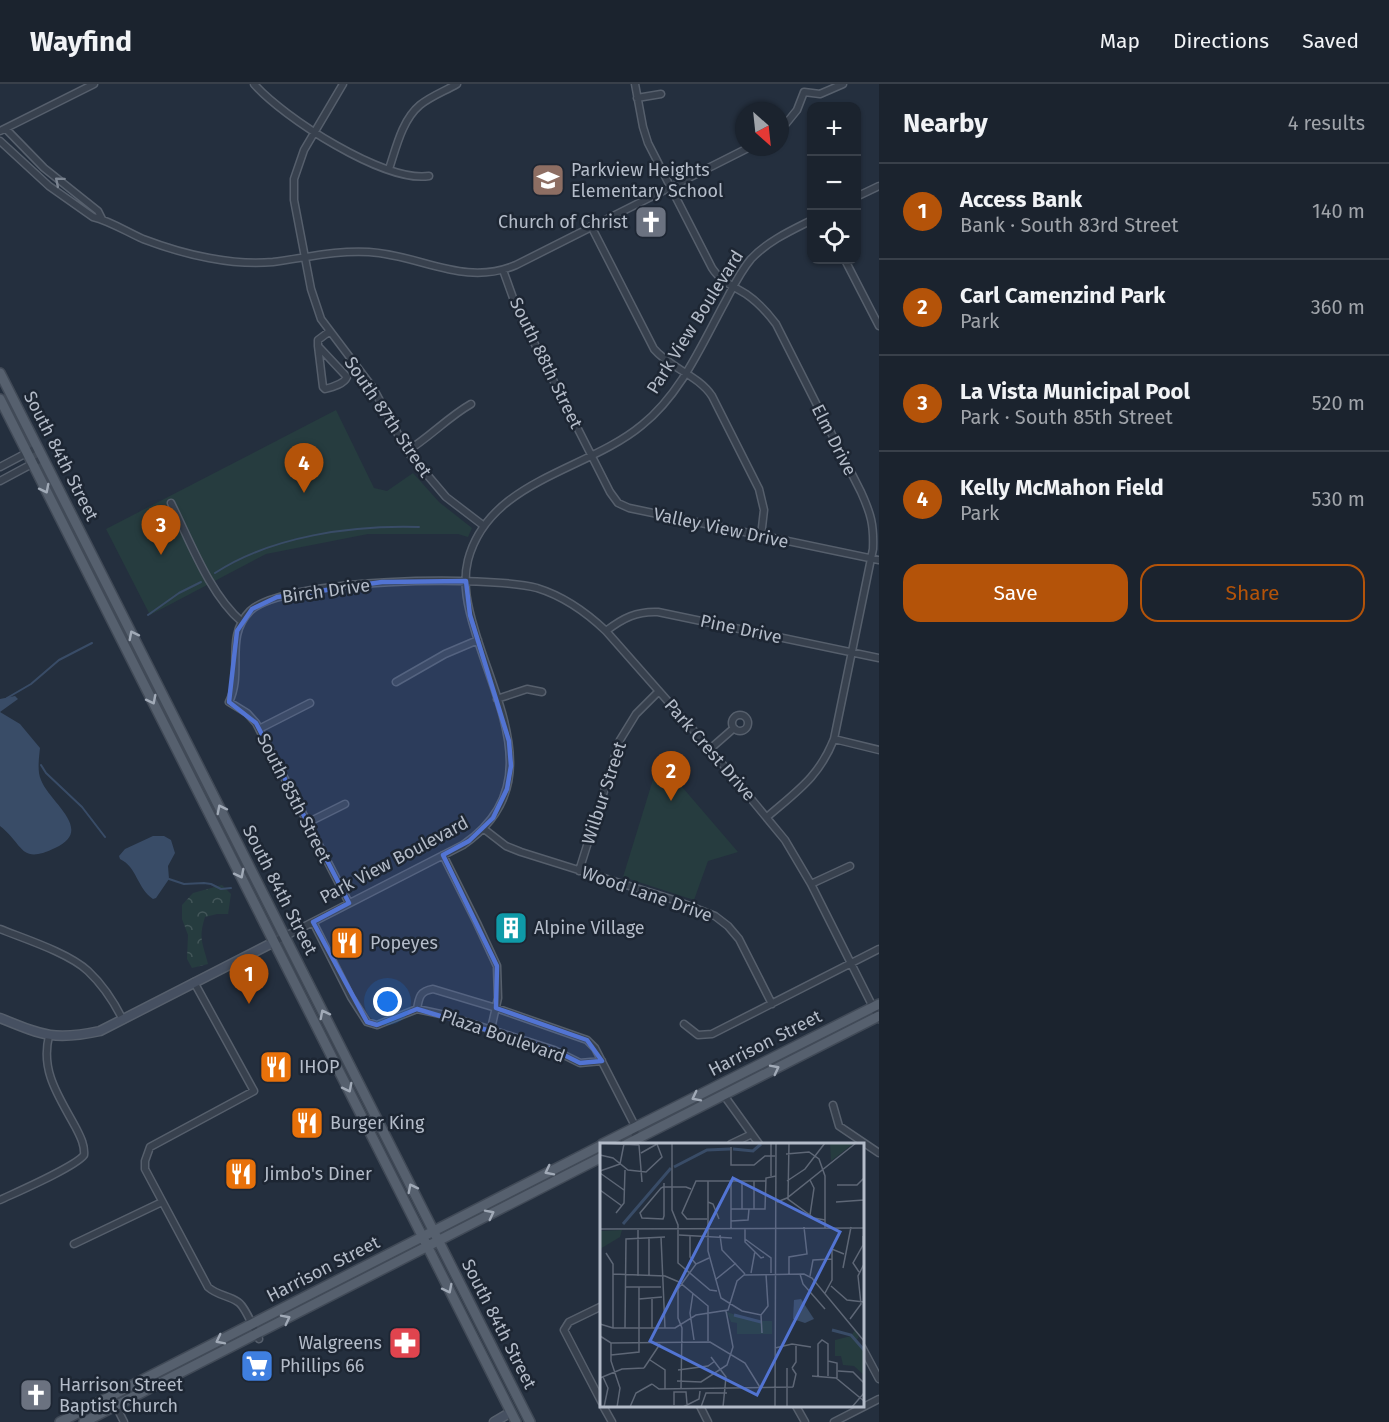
<!DOCTYPE html>
<html lang="en">
<head>
<meta charset="utf-8">
<style>
	:root { --surface:#1b232e; --page:#282f3a; --text:#f1f3f6; --muted:#a0a4aa; --line:#39404a; --accent:#b45309 }
	body { margin:0; font-family:"Fira Sans",sans-serif; background:var(--page); color:var(--text) }
	.controls { position:absolute; right:18px; top:18px; display:grid; overflow:hidden; border-radius:12px; box-shadow:0 2px 4px #0004 }
	.controls button { width:54px; height:54px; display:grid; place-items:center; padding:0; border:0; border-bottom:2px solid var(--line); background:var(--surface); color:var(--text); font:30px sans-serif }
	.compass { position:absolute; left:735px; top:18px; width:54px; height:54px; border-radius:50%; background:var(--surface); box-shadow:0 2px 4px #0004; rotate:153deg }
	.you { position:absolute; left:388px; top:918px; width:21px; height:21px; margin:-15px; border:4px solid #fff; border-radius:50%; background:#1a73e8; box-shadow:0 0 0 9px #1a73e833 }
	.badge { display:grid; place-items:center; width:39px; height:39px; border-radius:50%; background:var(--accent); color:#fff; font-size:20px; font-weight:700 }
	.pin { position:absolute; translate:-50% -50px; filter:drop-shadow(0 2px 3px #0008) }
	.pin::after { content:''; position:absolute; top:32px; width:21px; height:18px; background:inherit; clip-path:polygon(0 0,100% 0,50% 100%) }
	.list { margin:0; padding:0; list-style:none }
	h2 { display:flex; justify-content:space-between; align-items:center; height:78px; margin:0; padding:0 24px; font-size:26px }
	h2 small { font-size:20px; font-weight:400; color:var(--muted) }
	.list li { display:grid; grid-template-columns:39px 1fr auto; gap:18px; align-items:center; box-sizing:border-box; height:96px; padding:0 24px; border-top:2px solid var(--line) }
	.list b { display:block; font-size:22px; white-space:nowrap }
	.list p { margin:0; font-size:20px; white-space:nowrap; color:var(--muted) }
	.list em { font-size:20px; font-style:normal; color:var(--muted) }
	.actions { display:flex; gap:12px; padding:18px 24px }
	.actions a { flex:1; padding:14px 0; border:2px solid var(--accent); border-radius:18px; text-align:center; font-size:21px; color:var(--accent) }
	.actions .main { background:var(--accent); color:#fff }
	.icon { flex:none; width:33px; height:33px; fill:none; stroke:currentColor; stroke-width:2; stroke-linecap:round; stroke-linejoin:round }
	.map { position:relative; flex:none; width:879px; height:1338px; overflow:hidden }
	header { display:flex; align-items:center; gap:36px; box-sizing:border-box; height:84px; padding:0 30px; background:var(--surface); border-bottom:2px solid var(--line) }
	header strong { font-size:28px }
	nav { display:flex; gap:33px; margin-inline-start:auto; font-size:21px }
	main { display:flex }
	aside { flex:1; background:var(--surface) }
	.map>svg:first-child { display:block }
	.forest { fill:url(#forest-crowns) }
	.green { fill:#263c3f }
	.water { fill:#394c67 }
	.lines { fill:none; stroke-linecap:round; stroke-linejoin:round }
	.stream { stroke:#394c67; stroke-width:2 }
	.street-casing { stroke:#565f6c; stroke-width:9 }
	.secondary-casing { stroke:#565f6c; stroke-width:11 }
	.primary-casing { stroke:#414a57; stroke-width:12 }
	.street { stroke:#38414e; stroke-width:6 }
	.secondary { stroke:#465061; stroke-width:8 }
	.primary { stroke:#56606e; stroke-width:9 }
	.oneway { stroke:#7c8592 }
	.oneway2 { stroke:#a1aab7 }
	.marked { fill:#5274d3; fill-opacity:0.2; stroke:#5274d3; stroke-width:4.5; stroke-linejoin:round }
	.labels { text-anchor:middle; dominant-baseline:central; stroke-width:5; stroke-linejoin:round; paint-order:stroke }
	.poi-label { font-size:18px; fill:#b4bcc9; stroke:#1d2633; text-anchor:start }
	.street-label { font-size:18px; fill:#b4bcc9; stroke:#1d2633 }
	.inset-river { fill:none; stroke:#394c67; stroke-width:3 }
	.inset-road { fill:none; stroke:#5e6776; stroke-width:1.5 }
	.view { fill:#5274d3; fill-opacity:0.15; stroke:#5274d3; stroke-width:3 }
	.inset-edge { fill:none; stroke:#b4bcc9; stroke-width:3 }
</style>
</head>
<body>
<header>
<strong>Wayfind</strong>
<nav><a>Map</a><a>Directions</a><a>Saved</a></nav>
</header>
<main>
<div class="map">
<svg width="879" height="1338" viewBox="0 0 879 1338">
	<defs>
		<pattern id="forest-crowns" width="20" height="18" patternUnits="userSpaceOnUse" patternTransform="scale(1.5)"><rect width="20" height="18" fill="#263c3f"/><path d="M2 6a3 3 0 1 1 6 0M12 15a3 3 0 1 1 6 0" fill="none" stroke="#435659"/></pattern>
	</defs>
	<rect width="100%" height="100%" fill="#242f3e"/>
	<path class="forest" d="M 222,801 L 231,810 L 228,830 L 217,830 L 205,833 C 198,855 203,859 208,880 L 192,884 L 187,875 L 188,851 L 182,835 L 182,821 L 193,809 Z"/>
	<path class="green" d="M 336,326 L 374,404 L 387,407 L 413,389 L 439,418 L 472,444 L 468,453 L 458,450 L 368,450 L 266,470 L 150,531 L 106,445 Z
		M 659,676 L 738,768 L 708,777 L 694,816 L 623,793 Z"/>
	<path class="water" d="M 15,612 L 18,615 L 0,628 L 20,640 L 40,664 C 39,674 37,687 41,696 C 50,719 95,746 55,764 C 20,781 24,761 0,742 L 0,615 Z
		M 153,752 L 164,752 L 171,756 L 175,769 L 168,782 L 169,795 L 156,814 L 153,815 C 137,804 137,783 120,775 L 119,772 L 125,765 Z"/>
	<g class="lines">
		<path class="stream" d="M 215,489 C 272,452 352,441 419,443
			M 148,531 L 179,509 L 201,498
			M 7,614 L 31,600 L 59,576 L 92,559
			M 41,681 L 46,689 L 82,723 L 105,753
			M 169,795 L 184,800 L 204,799 L 211,800 L 221,805 L 231,804"/>
		<g class="street-casing">
			<path id="street" d="M 254,0 C 283,33 384,99 429,92
				M 343,0 L 304,66 L 294,95 L 294,116 L 311,205 L 321,235 L 373,304 L 407,367 L 446,413 L 484,442
				M 635,0 L 643,43 L 648,59 L 712,184 C 720,197 733,202 746,210 C 758,218 767,228 776,240 L 861,408 C 871,430 874,441 873,465 L 834,655 C 819,693 797,707 767,733
				M 637,14 L 661,10
				M 6,45 L 44,84 L 98,127 L 102,135
				M 0,47 L 94,0
				M 780,47 L 797,26 L 804,8 L 820,10 L 843,0
				M 0,57 L 49,102 L 93,133 C 110,137 127,148 143,155 C 164,163 187,170 209,174 C 230,178 252,180 273,178 C 305,174 336,166 369,168 C 421,171 464,203 516,181 L 750,63
				M 389,85 C 396,64 402,36 420,21 C 431,12 445,7 457,0
				M 856,113 L 879,102
				M 591,142 L 654,265 C 670,284 698,291 712,312 L 759,405 L 764,426 L 761,452
				M 845,176 L 879,242
				M 503,186 L 517,225 L 610,408 L 618,419 L 629,424 L 879,476
				M 318,262 L 347,293 C 344,300 333,303 325,305 L 323,303 Z
				M 318,262 L 318,256 L 330,247
				M 407,367 C 430,353 448,333 471,320
				M 0,383 L 38,363
				M 0,397 L 43,374
				M 171,419 C 190,457 210,511 242,538
				M 606,547 C 623,534 637,527 658,528 L 879,574
				M 396,598 L 445,570 L 478,556
				M 497,615 L 527,605 L 542,608
				M732 639a8 8 0 1 1 16 0a8 8 0 1 1-16 0Z
				M 259,645 L 310,619
				M 834,655 L 879,666
				M 710,665 L 734,644
				M 307,739 L 345,720
				M 484,745 L 506,762 L 521,768 L 674,816 L 715,832 L 728,842 L 739,855 L 772,920
				M 443,771 L 477,839 L 497,882 L 498,914 L 491,945
				M 579,787 L 620,656 L 636,630 L 659,607
				M 811,800 L 850,782
				M 349,819 L 256,639 L 247,629 L 229,618 C 244,588 224,553 250,527 C 284,494 489,491 537,504 C 563,512 587,529 606,547 L 710,665 L 785,756 L 811,800 L 879,935
				M 313,838 L 351,913 L 367,938 L 377,941 L 417,925 L 445,931 L 554,966 L 580,979 L 602,977
				M 0,845 C 25,855 69,869 88,887 C 103,901 114,918 123,936
				M 274,858 L 463,761 C 547,704 497,622 475,547 C 468,524 462,500 468,476 C 489,396 587,387 642,341 C 681,310 702,260 725,218 C 733,203 740,188 751,175 C 768,157 790,147 812,136
				M 194,898 L 254,1007 L 150,1063 L 145,1077 L 145,1085 L 208,1203 C 218,1212 228,1211 238,1218 C 245,1222 255,1247 259,1255
				M 417,925 C 419,913 420,907 433,905 L 496,924 L 587,956 L 595,964 L 633,1038 L 636,1044 L 634,1057
				M 684,940 L 698,951 L 712,950 L 879,865
				M 723,1010 L 759,1060
				M 833,1021 L 839,1042 L 879,1069
				M 731,1060 L 752,1050
				M 0,1116 C 17,1108 75,1083 84,1071 C 85,1061 80,1052 76,1044 C 60,1014 40,988 49,952
				M 74,1160 L 162,1118
				M 602,1222 L 569,1238 L 564,1246 L 602,1319
				M 862,1263 L 879,1295
				M 111,1312 L 124,1338
				M 603,1322 L 612,1338
				M 700,1322 L 708,1338
				M 796,1322 L 805,1338
				M 834,1338 L 879,1315"/>
		</g>
		<g class="secondary-casing">
			<path id="secondary" d="M 0,934 C 42,951 54,957 100,947 L 274,858
				M 494,1338 L 511,1328"/>
		</g>
		<g class="primary-casing">
			<path id="primary" d="M 0,289 L 530,1338
				M 0,315 L 516,1338
				M 602,1060 L 879,920
				M 627,1060 L 879,932
				M 60,1338 L 602,1061
				M 84,1338 L 602,1073"/>
		</g>
		<use href="#street" class="street"/>
		<use href="#secondary" class="secondary"/>
		<use href="#primary" class="primary"/>
	</g>
	<defs><path id="oneway-chevron" d="M-2-3.5L2.5 0L-2 3.5" fill="none" stroke-width="1.6" stroke-linecap="round" stroke-linejoin="round" transform="scale(1.5)"/></defs>
	<use class="oneway" href="#oneway-chevron" transform="translate(59 97) rotate(-140)"/>
	<g class="oneway2">
		<use href="#oneway-chevron" transform="translate(45 405) rotate(63)"/>
		<use href="#oneway-chevron" transform="translate(133 551) rotate(-117)"/>
		<use href="#oneway-chevron" transform="translate(152 616) rotate(63)"/>
		<use href="#oneway-chevron" transform="translate(221 725) rotate(-117)"/>
		<use href="#oneway-chevron" transform="translate(240 790) rotate(63)"/>
		<use href="#oneway-chevron" transform="translate(324 930) rotate(-117)"/>
		<use href="#oneway-chevron" transform="translate(775 985) rotate(-27)"/>
		<use href="#oneway-chevron" transform="translate(348 1004) rotate(63)"/>
		<use href="#oneway-chevron" transform="translate(696 1013) rotate(153)"/>
		<use href="#oneway-chevron" transform="translate(549 1087) rotate(153)"/>
		<use href="#oneway-chevron" transform="translate(412 1104) rotate(-117)"/>
		<use href="#oneway-chevron" transform="translate(490 1130) rotate(-27)"/>
		<use href="#oneway-chevron" transform="translate(448 1205) rotate(63)"/>
		<use href="#oneway-chevron" transform="translate(286 1235) rotate(-27)"/>
		<use href="#oneway-chevron" transform="translate(220 1256) rotate(153)"/>
	</g>
	<path class="marked" d="M 466,497 L 470,531 L 509,657 L 511,682 L 507,705 L 493,734 L 469,757 L 443,771 L 497,882 L 496,924 L 587,956 L 602,977 L 580,979 L 554,966 L 417,925 L 377,941 L 367,938 L 313,838 L 349,819 L 256,639 L 229,618 L 237,547 L 252,525 L 277,513 L 382,498 Z"/>
	<defs>
		<g id="school-square" transform="scale(1.725)"><rect x="-9" y="-9" width="18" height="18" rx="4" fill="#8d6e63" stroke="#1d2633"/><path d="M0-5L7-2L0 1L-7-2ZM-4 1L0 2.5L4 1V4Q0 6-4 4Z" fill="#fff"/></g>
		<g id="church-square" transform="scale(1.725)"><rect x="-9" y="-9" width="18" height="18" rx="4" fill="#6b7280" stroke="#1d2633"/><path d="M-1.2-6h2.4v3.5h3.3v2.4h-3.3V6h-2.4V-.1h-3.3v-2.4h3.3Z" fill="#fff"/></g>
		<g id="building-square" transform="scale(1.725)"><rect x="-9" y="-9" width="18" height="18" rx="4" fill="#0f9aa8" stroke="#1d2633"/><path d="M-4-6H4V6H1V3H-1V6H-4ZM-2.5-4.3h1.7v1.8h-1.7ZM.8-4.3h1.7v1.8H.8ZM-2.5-1h1.7V.8h-1.7ZM.8-1h1.7V.8H.8Z" fill="#fff"/></g>
		<g id="restaurant-square" transform="scale(1.725)"><rect x="-9" y="-9" width="18" height="18" rx="4" fill="#e8710a" stroke="#1d2633"/><path d="M-5-6h1v4h1v-4h1v4h1v-4h1v5L-1.5 .5V6h-2V.5L-5-1ZM5-6V6H3V1.5H1.5Q1.5-4 5-6Z" fill="#fff"/></g>
		<g id="pharmacy-square" transform="scale(1.725)"><rect x="-9" y="-9" width="18" height="18" rx="4" fill="#e0444e" stroke="#1d2633"/><path d="M-2-6h4v4h4v4h-4v4h-4v-4h-4v-4h4Z" fill="#fff"/></g>
		<g id="supermarket-square" transform="scale(1.725)"><rect x="-9" y="-9" width="18" height="18" rx="4" fill="#3f7fe0" stroke="#1d2633"/><path d="M-6-5.5h2.5l.6 2H6L4.5 2H-2.5L-4.4-4H-6ZM-1.5 3.2a1.3 1.3 0 1 0 .1 0ZM3 3.2a1.3 1.3 0 1 0 .1 0Z" fill="#fff"/></g>
	</defs>
	<g fill-rule="evenodd">
		<use href="#school-square" x="548" y="96"/>
		<use href="#church-square" x="651" y="138"/>
		<use href="#building-square" x="511" y="844"/>
		<use href="#restaurant-square" x="347" y="859"/>
		<use href="#restaurant-square" x="276" y="983"/>
		<use href="#restaurant-square" x="307" y="1039"/>
		<use href="#restaurant-square" x="241" y="1090"/>
		<use href="#pharmacy-square" x="405" y="1259"/>
		<use href="#supermarket-square" x="257" y="1282"/>
		<use href="#church-square" x="36" y="1311"/>
	</g>
	<g class="labels">
		<g class="poi-label">
			<text x="571" y="86">Parkview Heights<tspan x="571" dy="21">Elementary School</tspan></text>
			<text x="628" y="138" text-anchor="end">Church of Christ</text>
			<text x="534" y="844">Alpine Village</text>
			<text x="370" y="859">Popeyes</text>
			<text x="299" y="983">IHOP</text>
			<text x="330" y="1039">Burger King</text>
			<text x="264" y="1090">Jimbo's Diner</text>
			<text x="382" y="1259" text-anchor="end">Walgreens</text>
			<text x="280" y="1282">Phillips 66</text>
			<text x="59" y="1301">Harrison Street<tspan x="59" dy="21">Baptist Church</tspan></text>
		</g>
		<g class="street-label">
			<text transform="translate(695 238) rotate(-58)">Park View Boulevard</text>
			<text transform="translate(546 279) rotate(64)">South 88th Street</text>
			<text transform="translate(388 333) rotate(56)">South 87th Street</text>
			<text transform="translate(834 356) rotate(63)">Elm Drive</text>
			<text transform="translate(61 372) rotate(63)">South 84th Street</text>
			<text transform="translate(721 444) rotate(12)">Valley View Drive</text>
			<text transform="translate(326 507) rotate(-8)">Birch Drive</text>
			<text transform="translate(741 545) rotate(12)">Pine Drive</text>
			<text transform="translate(710 666) rotate(49)">Park Crest Drive</text>
			<text transform="translate(604 709) rotate(-72)">Wilbur Street</text>
			<text transform="translate(294 714) rotate(63)">South 85th Street</text>
			<text transform="translate(394 776) rotate(-28)">Park View Boulevard</text>
			<text transform="translate(280 806) rotate(63)">South 84th Street</text>
			<text transform="translate(647 810) rotate(19)">Wood Lane Drive</text>
			<text transform="translate(503 952) rotate(19)">Plaza Boulevard</text>
			<text transform="translate(765 959) rotate(-27)">Harrison Street</text>
			<text transform="translate(323 1185) rotate(-27)">Harrison Street</text>
			<text transform="translate(499 1240) rotate(63)">South 84th Street</text>
		</g>
	</g>
	<g transform="translate(600 1059)">
		<rect width="264" height="264" fill="#242f3e"/>
		<path d="M 22,87 L 20,94 L 0,106 L 0,88 Z" fill="#263c3f"/>
		<path d="M 230,0 L 254,0 L 231,18 ZM 127,169 L 154,178 L 172,178 L 172,191 L 137,191 L 137,180 L 131,179 ZM 255,187 L 259,194 L 255,198 L 264,208 L 264,232 L 254,223 L 243,222 L 241,213 L 235,213 L 235,197 L 251,193 Z" fill="#263c3f"/>
		<path d="M 201,156 L 214,176 L 205,180 L 193,176 L 194,157 Z" fill="#394c67"/>
		<path class="inset-river" d="M 133,6 L 153,8 L 161,1M 74,24 L 107,7 L 130,6M 23,81 L 71,25M 134,172 L 161,179M 232,187 L 251,192 L 264,207"/>
		<path class="inset-road" d="M 0,0 L 39,2M 72,0 L 72,67 L 78,82 L 78,120 L 110,147 L 117,148M 171,0 L 171,33M 189,0 L 188,56 L 214,75 L 225,77M 39,2 L 42,39M 131,4 L 131,22 L 154,22 L 165,13 L 175,13M 41,10 L 57,1M 186,11 L 209,9 L 219,16 L 225,33 L 225,85M 0,12 L 13,15 L 28,27 L 46,29 L 62,14 L 57,1M 20,21 L 24,1M 0,28 L 20,21M 0,30 L 24,47M 210,37 L 214,45 L 210,72M 108,38 L 108,108 L 121,155 L 142,168 L 161,172 L 168,163 L 166,131M 131,38 L 131,86M 142,38 L 142,66M 154,38 L 154,66M 187,38 L 205,26 L 225,0M 64,40 L 64,73 L 63,76 L 42,75 L 40,70 L 61,45 L 63,44 L 86,44 L 91,46M 237,42 L 257,42 L 264,35M 0,47 L 22,63M 108,59 L 113,61 L 119,76M 177,59 L 187,55 L 256,0M 236,59 L 264,57M 131,66 L 165,66 L 166,35 L 176,33M 16,70 L 24,60 L 25,27M 107,76 L 87,76 L 82,70 L 96,38 L 166,38M 131,78 L 148,77 L 149,66M 0,86 L 264,85M 145,86 L 145,99 L 161,115 L 164,114M 79,92 L 132,95M 90,92 L 90,114 L 96,121M 120,92 L 122,107 L 145,131M 61,94 L 65,185M 145,96 L 171,115 L 171,130M 6,110 L 13,121 L 13,185M 243,125 L 251,84M 259,129 L 253,120 L 263,102 L 263,93M 151,130 L 155,108M 13,131 L 65,133 L 79,139 L 108,163 L 108,198M 189,131 L 189,114 L 207,111 L 204,84M 200,131 L 203,141 L 225,166M 38,133 L 38,87M 49,133 L 49,94M 210,133 L 213,117 L 232,116M 115,137 L 136,120M 231,143 L 247,157 L 264,159M 25,144 L 61,144M 93,150 L 90,170 L 94,197M 225,150 L 232,137 L 232,106 L 244,111M 39,156 L 62,154M 161,172 L 162,190M 250,176 L 261,161 L 258,133 L 264,121M 0,181 L 13,185 L 75,185 L 96,172 L 128,167 L 137,138 L 144,132 L 204,131 L 212,135 L 264,198M 25,185 L 26,96 L 65,94M 52,185 L 52,156M 0,193 L 11,200 L 110,199 L 145,220 L 161,246M 11,200 L 11,218 L 20,245 L 17,264M 175,205 L 192,201 L 211,204M 11,212 L 39,209 L 39,144M 111,214 L 126,234 L 123,264M 50,217 L 65,227 L 65,246M 228,218 L 237,220 L 237,235M 44,225 L 60,201M 187,225 L 187,264M 192,225 L 196,219 L 196,201M 192,225 L 196,231 L 193,244M 78,227 L 108,223 L 115,218M 238,228 L 253,229 L 264,240M 212,233 L 236,235 L 264,258M 218,233 L 218,201 L 222,197 L 228,201 L 228,233M 3,234 L 8,245 L 4,264M 0,235 L 22,226 L 44,225M 77,238 L 101,239 L 127,222 L 133,204 L 126,168M 52,241 L 59,246 L 193,244M 81,246 L 82,185 L 78,175 L 78,146 L 96,121 L 109,115M 80,249 L 86,249 L 87,261M 74,262 L 74,249 L 80,249M 30,264 L 36,250 L 52,241M 83,264 L 99,256 L 100,248M 101,264 L 106,250 L 127,250M 175,264 L 176,0M 252,264 L 264,250"/>
		<path class="view" d="M 133,35 L 240,89 L 157,252 L 50,198 Z"/>
		<rect width="264" height="264" class="inset-edge"/>
	</g>
</svg>
<div class="controls">
<button>+</button>
<button>−</button>
<button><svg class="icon" aria-label="locate" viewBox="0 0 24 24"><circle cx="12" cy="12" r="6"/><path d="M12 2v4M12 18v4M2 12h4M18 12h4"/></svg></button>
</div>
<svg class="compass" viewBox="-18 -18 36 36"><path d="M0-13l5 13h-10z" fill="#e53935"/><path d="M0 13l5-13h-10z" fill="#a0a4aa"/></svg>
<div class="you"></div>
<div class="pin badge" style="left:249px;top:920px">1</div>
<div class="pin badge" style="left:671px;top:717px">2</div>
<div class="pin badge" style="left:161px;top:471px">3</div>
<div class="pin badge" style="left:304px;top:409px">4</div>
</div>
<aside>
<h2>Nearby<small>4 results</small></h2>
<ul class="list">
<li><span class="badge">1</span><div><b>Access Bank</b><p>Bank · South 83rd Street</p></div><em>140 m</em></li>
<li><span class="badge">2</span><div><b>Carl Camenzind Park</b><p>Park</p></div><em>360 m</em></li>
<li><span class="badge">3</span><div><b>La Vista Municipal Pool</b><p>Park · South 85th Street</p></div><em>520 m</em></li>
<li><span class="badge">4</span><div><b>Kelly McMahon Field</b><p>Park</p></div><em>530 m</em></li>
</ul>
<div class="actions"><a class="main">Save</a><a>Share</a></div>
</aside>
</main>
</body>
</html>
